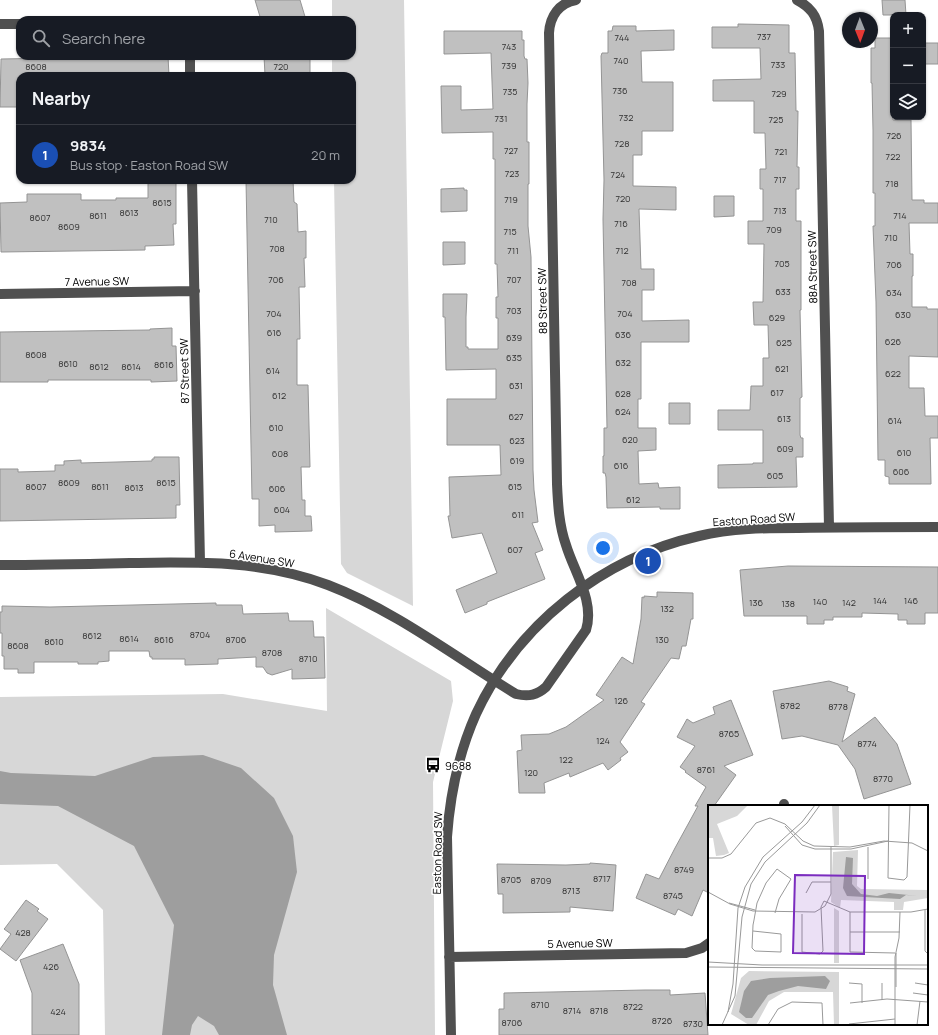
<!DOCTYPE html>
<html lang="en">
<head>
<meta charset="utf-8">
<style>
	:root { --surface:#171b24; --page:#242831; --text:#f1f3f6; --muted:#9ea1a6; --line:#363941; --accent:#8c9099 }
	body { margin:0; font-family:Manrope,sans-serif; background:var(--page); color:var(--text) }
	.controls { position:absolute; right:12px; top:12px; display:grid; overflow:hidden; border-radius:8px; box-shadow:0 1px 3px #0004 }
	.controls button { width:36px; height:36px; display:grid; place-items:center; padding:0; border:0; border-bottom:1px solid var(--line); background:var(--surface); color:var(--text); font:20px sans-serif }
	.compass { position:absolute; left:842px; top:12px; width:36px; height:36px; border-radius:50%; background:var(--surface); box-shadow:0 1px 3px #0004; rotate:179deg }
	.you { position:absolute; left:603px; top:548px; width:14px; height:14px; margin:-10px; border:3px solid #fff; border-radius:50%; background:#1a73e8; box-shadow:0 0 0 6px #1a73e833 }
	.badge { display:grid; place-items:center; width:26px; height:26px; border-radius:50%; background:var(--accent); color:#fff; font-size:13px; font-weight:700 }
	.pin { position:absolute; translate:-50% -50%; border:2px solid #fff; box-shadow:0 1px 4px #0006 }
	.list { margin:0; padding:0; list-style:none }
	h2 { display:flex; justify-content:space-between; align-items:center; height:52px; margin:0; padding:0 16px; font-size:17px }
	h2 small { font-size:13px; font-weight:400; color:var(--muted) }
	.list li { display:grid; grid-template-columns:26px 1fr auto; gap:12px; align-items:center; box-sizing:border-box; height:60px; padding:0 16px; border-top:1px solid var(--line) }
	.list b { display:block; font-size:15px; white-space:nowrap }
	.list p { margin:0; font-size:13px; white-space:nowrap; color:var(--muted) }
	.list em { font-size:13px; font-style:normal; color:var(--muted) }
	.icon { flex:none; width:22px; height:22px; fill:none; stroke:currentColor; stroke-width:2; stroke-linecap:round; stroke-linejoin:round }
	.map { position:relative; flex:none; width:938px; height:1035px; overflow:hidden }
	.search { position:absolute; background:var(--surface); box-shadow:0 1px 3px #0004; left:16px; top:16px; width:340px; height:44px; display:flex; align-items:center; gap:10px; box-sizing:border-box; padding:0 14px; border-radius:12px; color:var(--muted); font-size:15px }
	.panel { position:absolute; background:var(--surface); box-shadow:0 1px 3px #0004; left:16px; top:72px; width:340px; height:112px; border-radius:12px }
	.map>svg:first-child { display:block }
	.green { fill:#d7d7d7 }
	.water { fill:#9e9e9e }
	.building { fill:#c0c0c0; stroke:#949494 }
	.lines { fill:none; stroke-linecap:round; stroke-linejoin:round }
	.minor { stroke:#505050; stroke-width:10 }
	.labels { text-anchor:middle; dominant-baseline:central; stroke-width:3; stroke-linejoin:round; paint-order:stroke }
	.number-label { font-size:9px; fill:#303030 }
	.street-label { font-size:11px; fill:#000; stroke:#fff }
	.poi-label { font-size:11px; fill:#000; stroke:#fff; text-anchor:start }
	.inset-road { fill:none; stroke:#999; stroke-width:1 }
	.view { fill:#7b2cbf; fill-opacity:0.15; stroke:#7b2cbf; stroke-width:2 }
	.inset-edge { fill:none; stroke:#000; stroke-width:2 }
</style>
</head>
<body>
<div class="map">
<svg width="938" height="1035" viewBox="0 0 938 1035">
	<rect width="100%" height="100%" fill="#fff"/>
	<path class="green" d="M 332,0 L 404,0 L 413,606 L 347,573 L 341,564 L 334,180 L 352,180 L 352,76 L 332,76 L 332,56 L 352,56 L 352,20 L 332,20 Z
		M 326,608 L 451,681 L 453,701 L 433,782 L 435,1035 L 105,1035 L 103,910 L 57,864 L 0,865 L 0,697 L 223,694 L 327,711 Z"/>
	<path class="water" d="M 203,755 L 241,768 L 274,798 L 293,836 L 297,872 L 274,955 L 273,985 L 287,1035 L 219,1035 L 214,1026 L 198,1016 L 192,1025 L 190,1035 L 162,1035 L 174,925 L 134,846 L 58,806 L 0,804 L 0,771 L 11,773 L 95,776 L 153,757 Z"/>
	<path class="building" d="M 255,0 L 300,0 L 306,20 L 261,20 Z
		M 882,0 L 905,0 L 906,15 L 883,15 Z
		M 738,24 L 789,25 L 789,53 L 795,53 L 796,111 L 798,111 L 797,167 L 799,167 L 799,189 L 796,189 L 796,221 L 801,221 L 801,310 L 800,310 L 802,397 L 800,398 L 800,435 L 801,438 L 803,438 L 803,457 L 796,457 L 797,487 L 718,488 L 718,465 L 753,464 L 753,463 L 763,463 L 763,430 L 718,430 L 718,410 L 750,410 L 751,386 L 763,386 L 763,358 L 769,358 L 768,325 L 754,325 L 753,302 L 763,302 L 764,244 L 748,244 L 748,221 L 763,221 L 763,189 L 760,189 L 760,169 L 766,169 L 765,133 L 754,133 L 754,101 L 713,101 L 713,80 L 761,79 L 760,48 L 712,48 L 712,27 L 738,27 Z
		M 613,26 L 636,26 L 636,31 L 674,30 L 674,50 L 641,51 L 642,82 L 673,82 L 673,131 L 642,131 L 642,155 L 633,155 L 633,186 L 676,187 L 676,210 L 639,209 L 641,269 L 654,269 L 654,290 L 642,290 L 642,321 L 689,320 L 689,342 L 641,342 L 641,399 L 638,399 L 638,428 L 656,428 L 656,450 L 638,451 L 639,484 L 658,483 L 659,488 L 680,487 L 680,509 L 660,509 L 660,507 L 607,508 L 606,477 L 605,473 L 603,473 L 603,456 L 604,456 L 604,428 L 607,428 L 603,219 L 604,180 L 601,56 L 602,53 L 608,53 L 608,31 L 612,31 Z
		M 444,31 L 522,31 L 522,40 L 524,40 L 524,56 L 525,59 L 527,59 L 528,83 L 527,104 L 527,142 L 529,142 L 529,184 L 528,184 L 528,226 L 531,257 L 533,470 L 534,490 L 538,522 L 532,523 L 543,550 L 535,553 L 545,579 L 487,602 L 487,604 L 465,613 L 456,590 L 497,573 L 482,533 L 452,538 L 448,516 L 450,516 L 449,477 L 501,475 L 500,445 L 447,445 L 447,399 L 496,399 L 496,369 L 446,370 L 445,317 L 443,317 L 443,294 L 467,294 L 466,317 L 466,347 L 468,347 L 468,349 L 498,349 L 498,318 L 496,318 L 496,297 L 498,297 L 497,264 L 495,264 L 495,159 L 493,159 L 493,132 L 442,133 L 441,86 L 461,86 L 461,110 L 493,109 L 491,53 L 444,54 Z
		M 875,38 L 893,38 L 893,120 L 911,120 L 912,200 L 924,200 L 924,203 L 938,203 L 938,223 L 909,223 L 910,254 L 913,254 L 913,276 L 912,276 L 912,307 L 927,307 L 927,309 L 938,309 L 938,357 L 909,356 L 909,388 L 924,388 L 925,416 L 938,416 L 938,438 L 930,438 L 931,484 L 889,484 L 889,477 L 885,476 L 885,460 L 878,460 L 876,302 L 873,226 L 875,226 L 875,193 L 873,193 L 873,130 L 872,83 L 871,83 L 871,48 L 875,48 Z
		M 923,43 L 938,43 L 938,64 L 923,64 Z
		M 168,56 L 169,76 L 20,76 L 20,107 L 0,107 L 1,59 Z
		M 264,56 L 310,56 L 310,73 L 300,73 L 300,75 L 265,75 Z
		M 148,180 L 176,180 L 176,224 L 173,224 L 174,245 L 145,246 L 145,250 L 1,252 L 0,203 L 27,202 L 27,194 L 81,194 L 81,200 L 116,200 L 116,198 L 148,198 Z
		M 246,180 L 293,180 L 294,202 L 297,204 L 298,232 L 306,231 L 306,258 L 304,258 L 305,287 L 299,287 L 300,339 L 297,339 L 297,385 L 308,385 L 310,467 L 301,467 L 302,500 L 305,500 L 305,516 L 311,516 L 312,531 L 275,532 L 275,525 L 259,526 L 259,499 L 252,499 Z
		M 464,188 L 464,190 L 467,190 L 467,211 L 441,212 L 441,189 Z
		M 714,196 L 734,196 L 734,216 L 714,217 Z
		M 443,242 L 465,242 L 465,264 L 443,265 Z
		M 172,328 L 172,346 L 176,346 L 177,381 L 151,382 L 151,380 L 48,380 L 48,382 L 0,382 L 0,332 L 150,330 L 150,329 Z
		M 669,403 L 690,403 L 690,424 L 669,424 Z
		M 154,457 L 179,457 L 180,505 L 176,505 L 176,518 L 0,521 L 0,469 L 18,469 L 18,472 L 55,471 L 55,465 L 64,465 L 64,461 L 81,460 L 81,463 L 152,461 L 152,459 L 154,459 Z
		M 788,566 L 938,567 L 938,613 L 925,613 L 925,624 L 907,624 L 907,620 L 898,620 L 898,614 L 862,613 L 862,617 L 833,617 L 833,620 L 824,620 L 824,624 L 807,624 L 807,616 L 744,616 L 740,570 Z
		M 657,592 L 693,593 L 693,619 L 691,619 L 686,646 L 682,646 L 679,659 L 671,658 L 641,702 L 645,704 L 620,742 L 628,752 L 620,758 L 621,760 L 608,770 L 603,763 L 570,777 L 569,773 L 544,783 L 545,793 L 519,793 L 517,751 L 522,750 L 521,735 L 549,734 L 566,727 L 604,700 L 596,695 L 622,657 L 633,664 L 641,619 L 642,597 L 644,598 L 644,596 L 657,597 Z
		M 216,603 L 216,605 L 242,605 L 243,614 L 288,613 L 289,621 L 313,621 L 314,637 L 324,637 L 325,678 L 292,679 L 292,669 L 272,675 L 267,673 L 263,667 L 256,667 L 256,657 L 218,659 L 218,664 L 185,665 L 185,659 L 152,659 L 152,657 L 150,657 L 149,651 L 109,651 L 109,661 L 98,662 L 98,664 L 78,664 L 78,662 L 34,662 L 34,673 L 18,673 L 18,669 L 4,669 L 4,656 L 2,656 L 2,633 L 0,633 L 0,612 L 2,612 L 2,606 L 50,607 Z
		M 829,681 L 848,687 L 847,691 L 855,694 L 842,742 L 875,717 L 897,744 L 911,784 L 864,799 L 855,769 L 838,745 L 802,736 L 782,739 L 773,691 Z
		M 731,700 L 753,755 L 724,766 L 736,775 L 714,806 L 709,806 L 709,893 L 703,890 L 692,916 L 678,909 L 675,915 L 636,898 L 646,874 L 659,879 L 675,848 L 698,806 L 695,806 L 706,787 L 685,772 L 686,771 L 680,767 L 695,746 L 677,737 L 687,719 L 693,723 L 715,714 L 713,707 Z
		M 590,863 L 616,865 L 613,911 L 570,907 L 570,912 L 503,913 L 503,894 L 498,894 L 497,864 L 566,865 L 590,864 Z
		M 26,900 L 39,909 L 37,911 L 48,919 L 16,961 L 0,949 L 11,934 L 4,929 L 5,928 Z
		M 63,944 L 79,984 L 79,1035 L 32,1035 L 32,993 L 20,960 Z
		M 645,990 L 670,990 L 670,995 L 705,993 L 708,1035 L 499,1035 L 499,1009 L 504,1009 L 504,993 Z"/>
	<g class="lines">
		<path class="minor" d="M 797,0 C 810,7 817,15 819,31 L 829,527
			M 0,24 L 20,24
			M 190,56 L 190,76
			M 192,180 L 200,562
			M 0,294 L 195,291
			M 0,565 C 43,565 87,564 130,563 C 199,562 262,560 328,585 C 396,611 455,657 516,694 C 529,697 537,695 546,687 L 586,630 C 595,601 574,572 566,545 C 559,525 558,505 557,484 L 549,33 C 550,16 559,3 576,0
			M 784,806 L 784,804
			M 449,957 L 686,953 L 702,948 L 709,943
			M 451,1035 L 447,837 C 450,795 459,752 476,714 C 518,624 602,558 699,536 C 732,528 765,528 798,528 C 845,527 891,527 938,527"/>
	</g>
	<defs>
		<g id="bus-bare" transform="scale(1.2)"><path d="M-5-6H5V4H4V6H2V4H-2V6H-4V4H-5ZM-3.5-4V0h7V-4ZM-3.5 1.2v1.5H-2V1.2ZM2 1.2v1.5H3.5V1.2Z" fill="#000" stroke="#fff" stroke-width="2.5" paint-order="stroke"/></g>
	</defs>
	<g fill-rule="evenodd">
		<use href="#bus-bare" x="433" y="765"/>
	</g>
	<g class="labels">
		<g class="number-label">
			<text x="764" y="36">737</text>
			<text x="622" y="37">744</text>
			<text x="509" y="46">743</text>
			<text x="621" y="60">740</text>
			<text x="778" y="64">733</text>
			<text x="509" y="65">739</text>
			<text x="36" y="66">8608</text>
			<text x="281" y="66">720</text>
			<text x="620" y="90">736</text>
			<text x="510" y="91">735</text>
			<text x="779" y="93">729</text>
			<text x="626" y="117">732</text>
			<text x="501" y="118">731</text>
			<text x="776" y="119">725</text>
			<text x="894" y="135">726</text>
			<text x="622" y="143">728</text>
			<text x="511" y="150">727</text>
			<text x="781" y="151">721</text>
			<text x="893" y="156">722</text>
			<text x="512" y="173">723</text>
			<text x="618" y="174">724</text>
			<text x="780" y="179">717</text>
			<text x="892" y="183">718</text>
			<text x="623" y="198">720</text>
			<text x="511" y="199">719</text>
			<text x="162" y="202">8615</text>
			<text x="780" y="210">713</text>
			<text x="129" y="212">8613</text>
			<text x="98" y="215">8611</text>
			<text x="900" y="215">714</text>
			<text x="40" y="217">8607</text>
			<text x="271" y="219">710</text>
			<text x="621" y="223">716</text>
			<text x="69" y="226">8609</text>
			<text x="774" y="229">709</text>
			<text x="510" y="231">715</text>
			<text x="891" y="237">710</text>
			<text x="277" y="248">708</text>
			<text x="513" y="250">711</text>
			<text x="622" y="250">712</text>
			<text x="782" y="263">705</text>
			<text x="894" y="264">706</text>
			<text x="276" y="279">706</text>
			<text x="514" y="279">707</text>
			<text x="629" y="282">708</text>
			<text x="783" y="291">633</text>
			<text x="894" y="292">634</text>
			<text x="514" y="310">703</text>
			<text x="274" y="313">704</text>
			<text x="625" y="313">704</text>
			<text x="903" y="314">630</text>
			<text x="777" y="317">629</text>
			<text x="274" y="332">616</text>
			<text x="623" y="334">636</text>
			<text x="514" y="337">639</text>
			<text x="893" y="341">626</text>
			<text x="784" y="342">625</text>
			<text x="36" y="354">8608</text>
			<text x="514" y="357">635</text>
			<text x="623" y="362">632</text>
			<text x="68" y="363">8610</text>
			<text x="164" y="364">8616</text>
			<text x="99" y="366">8612</text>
			<text x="131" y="366">8614</text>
			<text x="782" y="368">621</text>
			<text x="273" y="370">614</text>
			<text x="893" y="373">622</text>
			<text x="516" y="385">631</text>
			<text x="777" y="392">617</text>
			<text x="623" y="393">628</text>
			<text x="279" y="395">612</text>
			<text x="623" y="411">624</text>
			<text x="516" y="416">627</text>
			<text x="784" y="418">613</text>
			<text x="895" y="420">614</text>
			<text x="276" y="427">610</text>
			<text x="630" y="439">620</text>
			<text x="517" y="440">623</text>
			<text x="785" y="448">609</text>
			<text x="904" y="452">610</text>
			<text x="280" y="453">608</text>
			<text x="517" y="460">619</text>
			<text x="621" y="465">616</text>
			<text x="901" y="471">606</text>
			<text x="775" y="475">605</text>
			<text x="69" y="482">8609</text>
			<text x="166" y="482">8615</text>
			<text x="36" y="486">8607</text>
			<text x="100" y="486">8611</text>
			<text x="515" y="486">615</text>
			<text x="134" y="487">8613</text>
			<text x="277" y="488">606</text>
			<text x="633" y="499">612</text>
			<text x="282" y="509">604</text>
			<text x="518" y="514">611</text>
			<text x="515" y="549">607</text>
			<text x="880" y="600">144</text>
			<text x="911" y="600">146</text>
			<text x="820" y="601">140</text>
			<text x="756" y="602">136</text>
			<text x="849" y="602">142</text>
			<text x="788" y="603">138</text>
			<text x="667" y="608">132</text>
			<text x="200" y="634">8704</text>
			<text x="92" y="635">8612</text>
			<text x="129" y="638">8614</text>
			<text x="164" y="639">8616</text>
			<text x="236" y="639">8706</text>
			<text x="662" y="639">130</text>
			<text x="54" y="641">8610</text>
			<text x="18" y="645">8608</text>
			<text x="272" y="652">8708</text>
			<text x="308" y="658">8710</text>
			<text x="621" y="700">126</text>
			<text x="790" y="705">8782</text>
			<text x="838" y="706">8778</text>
			<text x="729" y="733">8765</text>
			<text x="603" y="740">124</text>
			<text x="867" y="743">8774</text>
			<text x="566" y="759">122</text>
			<text x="706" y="769">8761</text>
			<text x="531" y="772">120</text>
			<text x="883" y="778">8770</text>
			<text x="684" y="869">8749</text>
			<text x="602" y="878">8717</text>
			<text x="511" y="879">8705</text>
			<text x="541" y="880">8709</text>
			<text x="571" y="890">8713</text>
			<text x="673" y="895">8745</text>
			<text x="23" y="932">428</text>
			<text x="51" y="966">426</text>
			<text x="540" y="1004">8710</text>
			<text x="633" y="1006">8722</text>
			<text x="572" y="1010">8714</text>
			<text x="599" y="1010">8718</text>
			<text x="58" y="1011">424</text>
			<text x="662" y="1020">8726</text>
			<text x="512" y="1022">8706</text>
			<text x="693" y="1023">8730</text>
		</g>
		<g class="street-label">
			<text transform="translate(812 267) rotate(-91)">88A Street SW</text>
			<text transform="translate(97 281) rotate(-1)">7 Avenue SW</text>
			<text transform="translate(542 301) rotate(-91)">88 Street SW</text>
			<text transform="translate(184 371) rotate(-91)">87 Street SW</text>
			<text transform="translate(754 519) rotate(-4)">Easton Road SW</text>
			<text transform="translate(262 558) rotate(9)">6 Avenue SW</text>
			<text transform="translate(437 853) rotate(-89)">Easton Road SW</text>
			<text transform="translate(580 943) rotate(-1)">5 Avenue SW</text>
		</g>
		<g class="poi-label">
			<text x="445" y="765">9688</text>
		</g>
	</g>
	<g transform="translate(708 805)">
		<rect width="220" height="220" fill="#fff"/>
		<path d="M 0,0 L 40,0 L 29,11 L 9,19 L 21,48 L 16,50 L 8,51 L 5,33 L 0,33 ZM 124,0 L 131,0 L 131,40 L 126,41 ZM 150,45 L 149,81 L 153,84 L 220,85 L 220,93 L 196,97 L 195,105 L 186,105 L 186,97 L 133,95 L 132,103 L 123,97 L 125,47 ZM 126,103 L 131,106 L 131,158 L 126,158 ZM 41,166 L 131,167 L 131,220 L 126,220 L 125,187 L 76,187 L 61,196 L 48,220 L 41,220 L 23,209 L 33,173 Z" fill="#d7d7d7"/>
		<path d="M 138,52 L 145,53 L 144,79 L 153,89 L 169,91 L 181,88 L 210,91 L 198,90 L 192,94 L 139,91 L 135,83 ZM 117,171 L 122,176 L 118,184 L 90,181 L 71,186 L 60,190 L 44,213 L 38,213 L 31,207 L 36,186 L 43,176 L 62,173 Z" fill="#9e9e9e"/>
		<path class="inset-road" d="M 181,0 L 180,73 L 196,75 L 199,72 L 202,0M 77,21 L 94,40 L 107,44 L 143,44 L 180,36M 160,42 L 160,74M 0,53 L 14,53 L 23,49 L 48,18 L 62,13 L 77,19 L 95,36 L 106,41 L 142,42 L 176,36 L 204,38 L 220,46M 0,87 L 22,99 L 45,106 L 107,107 L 117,101 L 123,89 L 123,42M 98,88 L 104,77 L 123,77M 21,98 L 47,105M 217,105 L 217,146 L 220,149M 142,107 L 142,147 L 187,148M 94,109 L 94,147 L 112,149 L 115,146 L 113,102 L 116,96 L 142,107 L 203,107 L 220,104M 45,126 L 73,129 L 73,147 L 47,146 L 44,143 L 45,120 L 46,115 L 49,98 L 58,78 L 69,64 L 83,74 L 71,94 L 67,108M 142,127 L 192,127M 0,157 L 54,160 L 220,160M 0,162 L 220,164M 141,178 L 154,179 L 154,198M 174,178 L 174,195M 207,178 L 220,180M 188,182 L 188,148M 205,188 L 220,190M 142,198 L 179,194 L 220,197M 20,207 L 25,179 L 30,103 L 37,82 L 55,52 L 94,17 L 107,0M 141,219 L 187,214M 14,220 L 27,191 L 34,112 L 43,79 L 57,57 L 99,18 L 112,0M 60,220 L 70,204 L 84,197 L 114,198 L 115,220M 187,220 L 187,152 L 191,133 L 192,107M 209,220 L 212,196"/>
		<path class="view" d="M 87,70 L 157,71 L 156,149 L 85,148 Z"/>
		<rect width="220" height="220" class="inset-edge"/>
	</g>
</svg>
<div class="controls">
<button>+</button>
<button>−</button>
<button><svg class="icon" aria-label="layers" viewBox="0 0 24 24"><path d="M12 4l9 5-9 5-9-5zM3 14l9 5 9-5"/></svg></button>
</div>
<svg class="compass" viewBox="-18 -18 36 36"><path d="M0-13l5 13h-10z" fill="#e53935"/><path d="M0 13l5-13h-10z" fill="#9ea1a6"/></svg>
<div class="you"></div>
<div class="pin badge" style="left:648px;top:561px;background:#1a4fb4">1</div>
<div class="search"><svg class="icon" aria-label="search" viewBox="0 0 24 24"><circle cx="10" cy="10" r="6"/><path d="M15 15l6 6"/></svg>Search here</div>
<section class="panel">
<h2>Nearby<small></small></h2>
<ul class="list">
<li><span class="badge" style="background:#1a4fb4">1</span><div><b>9834</b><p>Bus stop · Easton Road SW</p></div><em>20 m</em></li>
</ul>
</section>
</div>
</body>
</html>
